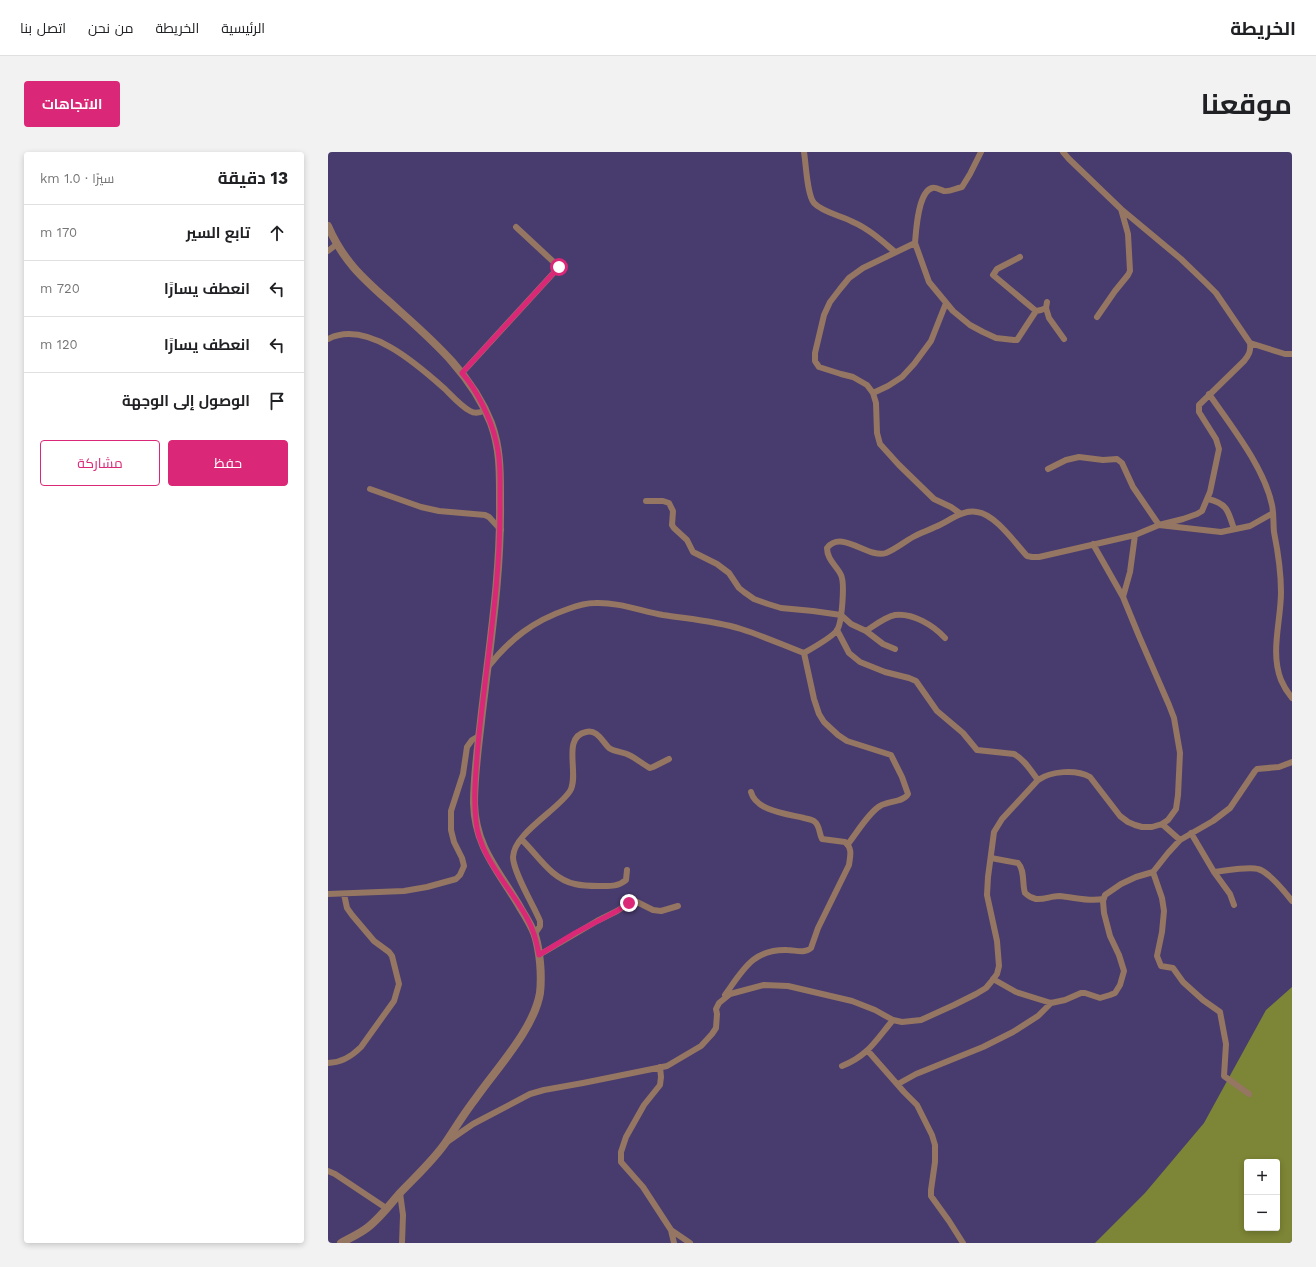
<!DOCTYPE html>
<html lang="ar">
<head>
<meta charset="utf-8">
<style>
	:root { --surface:#fff; --page:#f2f2f2; --text:#202124; --muted:#757577; --line:#e0e0e0; --accent:#db2777 }
	body { margin:0; font-family:"Work Sans",Cairo,sans-serif; background:var(--page); color:var(--text); direction:rtl }
	.controls { position:absolute; right:12px; bottom:12px; display:grid; overflow:hidden; border-radius:4px; box-shadow:0 2px 6px #0003 }
	.controls button { width:36px; height:36px; display:grid; place-items:center; padding:0; border:0; border-bottom:1px solid var(--line); background:var(--surface); color:var(--text); font:20px sans-serif }
	.stop { position:absolute; width:12px; height:12px; margin:-9px; border:3px solid #db2777; border-radius:50%; background:#fff }
	.stop.end { background:#db2777; border-color:#fff; box-shadow:0 1px 4px #0008 }
	.list { margin:0; padding:0; list-style:none }
	h2 { display:flex; justify-content:space-between; align-items:center; height:52px; margin:0; padding:0 16px; font-size:17px }
	h2 small { font-size:13px; font-weight:400; color:var(--muted) }
	.list li { display:grid; grid-template-columns:26px 1fr auto; gap:12px; align-items:center; box-sizing:border-box; height:56px; padding:0 16px; border-top:1px solid var(--line) }
	.list b { display:block; font-size:15px; white-space:nowrap }
	.list em { font-size:13px; font-style:normal; color:var(--muted) }
	.actions { display:flex; gap:8px; padding:12px 16px }
	.actions a { flex:1; padding:9px 0; border:1px solid var(--accent); border-radius:4px; text-align:center; font-size:14px; color:var(--accent) }
	.actions .main { background:var(--accent); color:#fff }
	.icon { flex:none; width:22px; height:22px; fill:none; stroke:currentColor; stroke-width:2; stroke-linecap:round; stroke-linejoin:round }
	.map { position:relative; flex:none; width:964px; height:1091px; overflow:hidden; direction:ltr; border-radius:4px }
	header { display:flex; align-items:center; gap:24px; box-sizing:border-box; height:56px; padding:0 20px; background:var(--surface); border-bottom:1px solid var(--line) }
	header strong { font-size:19px }
	nav { display:flex; gap:22px; margin-inline-start:auto; font-size:14px }
	.intro { display:flex; align-items:center; justify-content:space-between; box-sizing:border-box; height:96px; padding:0 24px }
	h1 { margin:0; font-size:28px }
	.button { padding:10px 18px; border-radius:4px; background:var(--accent); color:#fff; font-size:14px; font-weight:700 }
	main { display:flex; gap:24px; padding:0 24px }
	aside { flex:1; background:var(--surface); border-radius:4px; box-shadow:0 2px 6px #0003 }
	.map>svg:first-child { display:block }
	.forest { fill:#7d8536; fill-rule:evenodd }
	.lines { fill:none; stroke-linecap:round; stroke-linejoin:round }
	.minor { stroke:#947663; stroke-width:6 }
	.tertiary { stroke:#947663; stroke-width:8 }
	.route { stroke:#db2777; stroke-width:5 }
</style>
</head>
<body>
<header>
<strong>الخريطة</strong>
<nav><a>الرئيسية</a><a>الخريطة</a><a>من نحن</a><a>اتصل بنا</a></nav>
</header>
<div class="intro"><h1>موقعنا</h1><a class="button">الاتجاهات</a></div>
<main>
<div class="map">
<svg width="964" height="1091" viewBox="0 0 964 1091">
	<rect width="100%" height="100%" fill="#483b6e"/>
	<path class="forest" d="M 964,835 L 964,1091 L 767,1091 L 817,1041 L 876,971 L 938,858 ZM 919,1010 L 949,1010 L 949,1076 L 919,1076 Z"/>
	<g class="lines">
		<path class="minor" d="M 476,0 C 478,12 479,43 486,51 C 494,60 514,64 525,70 C 541,77 554,89 567,100
			M 587,91 L 601,130 L 625,159 L 642,173 L 655,180 L 668,186 L 686,188 L 689,188 L 708,159 L 713,158 L 718,156
			M 0,99 L 9,92
			M 692,105 L 669,117 L 665,123 L 708,159
			M 719,150 L 718,156 L 721,166 L 736,187
			M 769,165 L 787,139 L 800,123 L 802,119 L 800,82 L 793,57
			M 0,187 C 39,167 90,213 117,237 C 125,245 133,254 142,259 C 147,262 152,261 157,258
			M 922,191 L 957,202 L 964,202
			M 134,221 L 231,115 L 188,75
			M 545,241 L 560,234 L 574,225 L 586,212 L 603,189 L 618,151
			M 881,242 C 903,274 936,315 944,353 C 946,362 945,371 946,380 C 950,400 953,420 953,440 C 953,469 942,500 953,528 C 956,535 960,541 964,546
			M 720,317 L 738,308 L 751,305 L 775,308 L 789,307 L 794,311 L 805,335 L 831,373 L 893,380 L 922,374 L 945,361
			M 42,337 L 93,355 L 111,359 L 157,363 L 161,365 L 173,378
			M 880,347 C 900,352 900,359 906,377
			M 318,349 L 335,349 L 341,351 L 345,359 L 344,373 L 346,376 L 359,388 L 365,400 L 389,412 L 401,421 L 411,436 L 416,440 L 426,447 L 440,452 L 453,456 L 485,459 L 513,463 L 523,472 L 538,479 L 555,492 L 567,497
			M 633,362 L 623,355 L 606,347 L 571,313 L 552,292 L 549,281 L 548,251 L 545,241 L 539,233 L 525,225 L 513,222 L 491,215 L 487,209 L 487,201 L 496,163 L 502,150 L 512,137 L 521,126 L 535,116 L 587,91 C 588,79 590,40 604,36 C 608,35 612,38 616,39 C 622,40 628,36 634,35 L 642,22 L 653,0
			M 795,445 L 802,420 L 807,383
			M 509,478 L 521,501 L 532,510 L 557,520 L 581,526 L 588,529 L 609,559 L 635,581 L 649,598 L 686,602 C 696,607 703,619 710,628
			M 538,479 C 547,473 557,465 567,463 C 585,461 605,473 617,486
			M 476,501 C 483,497 506,484 509,478 C 514,471 517,431 513,423 C 509,414 499,408 499,396 C 514,377 540,407 558,401 C 568,397 576,390 585,385 C 592,381 599,379 607,375 C 620,370 634,357 649,360 C 667,362 687,391 699,404 L 704,405 L 711,405 L 807,383 L 831,373 L 855,367 L 869,362 L 874,359 L 882,340 L 891,297 L 888,287 L 871,260 L 871,253 L 916,209 C 921,203 923,199 922,191 L 888,141 L 878,131 L 853,107 L 793,57 L 741,7 L 735,0
			M 476,501 L 486,547 L 491,562 L 496,570 L 510,583 L 519,589 L 563,603 L 574,625 L 580,642 C 576,650 560,649 552,654 C 541,660 528,682 520,692
			M 160,515 C 182,487 205,469 240,457 C 248,454 257,451 267,451 C 290,450 313,459 335,463 C 361,467 388,469 413,477 C 435,484 455,493 476,501
			M 834,672 L 852,688
			M 863,681 L 886,720 L 902,742 L 906,753
			M 193,687 C 210,703 223,727 247,732 C 255,734 263,734 271,734 C 281,734 290,735 298,728 L 299,718
			M 663,706 L 690,711 C 697,718 694,732 697,741 C 700,744 704,746 708,747 C 716,748 723,744 731,744 C 746,745 760,750 775,747
			M 825,720 L 834,746 L 836,759 L 834,780 L 829,804 L 833,814 L 845,816 L 855,830 L 875,848 L 892,860 L 898,892 L 896,924 L 921,942
			M 886,720 C 897,719 920,714 930,717 C 941,720 957,740 964,749
			M 0,742 L 76,739 L 99,735 L 128,727 L 132,723 L 136,714 L 134,706 L 126,690 L 123,678 L 123,659 L 135,622 L 139,595 L 144,588 L 151,584
			M 206,783 L 212,774 L 212,769 C 206,754 185,720 185,705 C 186,681 230,658 242,639 C 252,623 233,585 258,580 C 269,577 274,589 281,596 C 287,600 295,600 301,603 C 308,606 314,612 322,616 L 325,615 L 341,607
			M 211,803 L 269,769 L 289,759 L 303,750 L 307,749 L 325,758 L 333,759 L 350,754
			M 665,827 L 688,840 L 723,851 L 737,848 L 753,841 L 757,841 L 772,846 L 782,843 L 787,841 L 792,833 L 796,819 L 791,803 L 782,784 L 776,761 L 775,749 L 777,743 L 793,732 L 808,725 L 825,720 L 840,701 L 852,688 L 885,669 L 902,656 L 927,619 L 929,617 L 951,615 L 964,610
			M 397,843 C 415,818 425,797 459,798 C 467,798 476,802 483,796 L 490,776 L 521,713 C 522,704 525,697 517,690 L 494,687 C 491,682 492,674 487,670 C 484,667 479,667 476,666 C 459,662 428,659 423,640
			M 540,899 L 576,940 L 589,953 L 604,983 L 607,993 L 607,1010 L 603,1038 L 603,1044 L 621,1069 L 635,1091
			M 0,911 C 13,911 24,904 33,895 L 66,849 L 71,832 L 64,804 L 61,800 L 46,789 L 24,763 L 19,756 L 16,742
			M 514,914 C 540,904 548,888 565,868
			M 332,915 L 333,925 L 332,933 L 316,953 L 298,985 L 293,1000 L 293,1010 L 300,1018 L 315,1035 L 343,1078 L 362,1091
			M 570,932 L 588,922 L 655,895 L 685,880 L 710,864 L 723,851
			M 119,990 L 145,972 L 202,942 L 216,938 L 255,931 L 339,914 L 373,894 L 384,882 L 388,876 L 389,862 L 388,857 L 391,851 L 402,842 L 436,833 L 460,834 L 524,849 L 547,858 L 565,868 L 574,870 L 593,868 L 626,853 L 648,842 L 658,836 L 663,830 L 669,822 L 671,814 L 669,789 L 659,743 L 660,725 L 666,680 L 674,667 L 710,628 C 723,619 748,617 762,625 L 792,664 L 800,670 L 807,673 L 814,675 L 824,675 L 834,672 L 840,668 L 848,657 L 850,643 L 852,601 L 846,566 L 841,553 L 811,484 L 795,445 L 765,392
			M 0,1019 L 7,1022 L 58,1056
			M 72,1041 L 75,1063 L 74,1091
			M 343,1078 L 346,1091"/>
		<path class="tertiary" d="M 0,74 C 16,111 37,128 66,154 C 104,188 144,222 163,271 C 173,298 172,324 172,352 C 173,425 161,497 153,569 C 150,596 146,624 146,651 C 147,696 172,720 193,757 C 198,765 203,773 207,783 C 212,800 214,823 212,841 C 206,877 169,916 148,946 C 137,960 128,975 118,990 C 105,1009 87,1025 71,1042 C 61,1054 51,1067 39,1076 C 31,1082 22,1086 13,1091"/>
	</g>
	<g class="lines">
		<path class="route" d="M 231,115 L 134,221 C 149,238 163,267 168,289 C 173,309 172,329 172,350 C 173,431 158,512 150,593 C 148,619 145,644 148,669 C 151,705 184,737 200,768 C 206,779 209,791 211,803 L 247,781 L 289,759 L 301,751"/>
	</g>
</svg>
<div class="controls">
<button>+</button>
<button>−</button>
</div>
<div class="stop" style="left:231px;top:115px"></div>
<div class="stop end" style="left:301px;top:751px"></div>
</div>
<aside>
<h2>13 دقيقة<small>سيرًا · 1.0 km</small></h2>
<ul class="list">
<li><svg class="icon" aria-label="ahead" viewBox="0 0 24 24"><path d="M12 20V5M6 11l6-6 6 6"/></svg><div><b>تابع السير</b></div><em>170 m</em></li>
<li><svg class="icon" aria-label="left" viewBox="0 0 24 24"><path d="M17 20v-9H6M10 6l-5 5 5 5"/></svg><div><b>انعطف يسارًا</b></div><em>720 m</em></li>
<li><svg class="icon" aria-label="left" viewBox="0 0 24 24"><path d="M17 20v-9H6M10 6l-5 5 5 5"/></svg><div><b>انعطف يسارًا</b></div><em>120 m</em></li>
<li><svg class="icon" aria-label="arrive" viewBox="0 0 24 24"><path d="M6 21V4h12l-3 4 3 4H6"/></svg><div><b>الوصول إلى الوجهة</b></div></li>
</ul>
<div class="actions"><a class="main">حفظ</a><a>مشاركة</a></div>
</aside>
</main>
</body>
</html>
